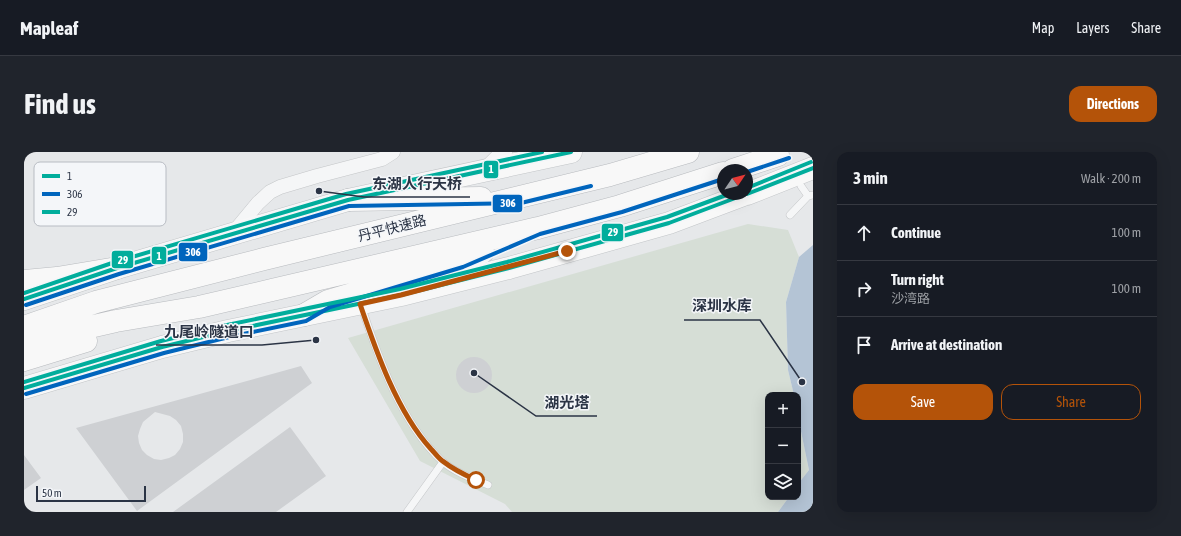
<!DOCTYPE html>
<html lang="en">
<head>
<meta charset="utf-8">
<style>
	:root { --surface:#171b24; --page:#20242c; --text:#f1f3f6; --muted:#9ea1a6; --line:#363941; --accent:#b45309 }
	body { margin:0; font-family:"Asap Condensed","Noto Sans SC",sans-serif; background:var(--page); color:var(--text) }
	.controls { position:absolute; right:12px; bottom:12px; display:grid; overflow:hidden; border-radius:8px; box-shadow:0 4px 16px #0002 }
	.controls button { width:36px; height:36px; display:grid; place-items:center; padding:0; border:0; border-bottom:1px solid var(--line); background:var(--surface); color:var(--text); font:20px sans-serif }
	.compass { position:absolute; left:693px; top:12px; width:36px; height:36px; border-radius:50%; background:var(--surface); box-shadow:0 4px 16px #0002; rotate:55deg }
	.scale { position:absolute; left:12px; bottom:10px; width:110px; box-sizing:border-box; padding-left:4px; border:2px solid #2b3445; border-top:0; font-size:11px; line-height:14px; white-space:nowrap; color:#2b3445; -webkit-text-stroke:3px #f4f6f9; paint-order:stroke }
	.stop { position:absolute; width:12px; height:12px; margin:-9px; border:3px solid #b45309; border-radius:50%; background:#fff }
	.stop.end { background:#b45309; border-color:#fff; box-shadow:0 1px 4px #0008 }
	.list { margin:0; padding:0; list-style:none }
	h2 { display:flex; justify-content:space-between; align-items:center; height:52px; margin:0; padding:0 16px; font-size:17px }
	h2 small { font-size:13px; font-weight:400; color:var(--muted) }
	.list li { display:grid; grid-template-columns:26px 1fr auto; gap:12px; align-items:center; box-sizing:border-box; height:56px; padding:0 16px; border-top:1px solid var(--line) }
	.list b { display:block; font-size:15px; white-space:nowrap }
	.list p { margin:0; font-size:13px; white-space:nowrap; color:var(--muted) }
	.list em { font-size:13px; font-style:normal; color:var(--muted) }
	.actions { display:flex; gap:8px; padding:12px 16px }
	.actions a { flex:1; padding:9px 0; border:1px solid var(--accent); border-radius:12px; text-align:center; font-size:14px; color:var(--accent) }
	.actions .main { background:var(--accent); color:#fff }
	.icon { flex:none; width:22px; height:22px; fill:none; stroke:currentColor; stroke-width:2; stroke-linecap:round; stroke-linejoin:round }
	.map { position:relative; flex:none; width:789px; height:360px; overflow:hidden; border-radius:12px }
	header { display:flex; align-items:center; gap:24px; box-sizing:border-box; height:56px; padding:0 20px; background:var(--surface); border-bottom:1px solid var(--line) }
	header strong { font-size:19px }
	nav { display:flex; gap:22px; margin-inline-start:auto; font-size:14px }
	.intro { display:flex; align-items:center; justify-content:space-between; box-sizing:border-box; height:96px; padding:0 24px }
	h1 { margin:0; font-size:28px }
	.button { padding:10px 18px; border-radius:12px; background:var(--accent); color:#fff; font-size:14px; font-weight:700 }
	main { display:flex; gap:24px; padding:0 24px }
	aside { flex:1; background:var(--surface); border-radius:12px; box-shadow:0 4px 16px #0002 }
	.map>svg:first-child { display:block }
	.green { fill:#d6ded6 }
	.water { fill:#b4c4d5 }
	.building { fill:#ced0d3; fill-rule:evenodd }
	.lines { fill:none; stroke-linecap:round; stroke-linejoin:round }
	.lane-casing { stroke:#c4c6c8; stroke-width:8 }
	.street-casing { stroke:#c4c6c8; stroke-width:15 }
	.primary-casing { stroke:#c2c5c8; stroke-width:23 }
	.highway-casing { stroke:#b8bbbf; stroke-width:23 }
	.lane { stroke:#f5f6f7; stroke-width:7 }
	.street { stroke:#f5f6f7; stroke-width:14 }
	.primary { stroke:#f8f8f8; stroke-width:22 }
	.highway { stroke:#f8f8f8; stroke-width:22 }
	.bus-1-casing { stroke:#f4f6f9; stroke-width:7 }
	.bus-2-casing { stroke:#f4f6f9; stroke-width:7 }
	.bus-3-casing { stroke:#f4f6f9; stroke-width:7 }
	.bus-1 { stroke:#01ad9c; stroke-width:4 }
	.bus-2 { stroke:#0065bd; stroke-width:4 }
	.bus-3 { stroke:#01ad9c; stroke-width:4 }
	.route { stroke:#b45309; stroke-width:5 }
	.labels { text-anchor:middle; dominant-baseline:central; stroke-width:3; stroke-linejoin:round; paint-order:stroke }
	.street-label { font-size:14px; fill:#2b3445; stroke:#f4f6f9 }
	.key { fill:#f4f6f9; stroke:#b8bcc3; stroke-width:1 }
	.key-label { font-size:11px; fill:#2b3445 }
	.leader { fill:none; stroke:#2b3445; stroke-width:1.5 }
	.callout-dot { fill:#2b3445; stroke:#f4f6f9; stroke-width:1.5 }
	.callout-label { font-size:15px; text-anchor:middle; font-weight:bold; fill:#2b3445; stroke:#f4f6f9; stroke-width:3; stroke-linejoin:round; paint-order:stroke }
	.line-badge { stroke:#f4f6f9; stroke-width:1.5 }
	.badge-label { font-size:11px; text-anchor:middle; font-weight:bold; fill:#fff }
</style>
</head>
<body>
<header>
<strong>Mapleaf</strong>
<nav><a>Map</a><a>Layers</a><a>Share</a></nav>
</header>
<div class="intro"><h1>Find us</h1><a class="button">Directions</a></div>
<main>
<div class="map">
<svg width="789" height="360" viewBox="0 0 789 360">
	<rect width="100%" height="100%" fill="#e6e8ea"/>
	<path class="green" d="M 724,72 L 764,78 L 775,105 L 762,150 L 764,218 L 770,243 L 744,243 L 744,345 L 765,345 L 754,360 L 488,360 L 481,352 L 396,309 L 324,186 Z
		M 774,265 L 785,318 L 774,332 Z"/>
	<path class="water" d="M 789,93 L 789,360 L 754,360 L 765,345 L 774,345 L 774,332 L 785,318 L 774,265 L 774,243 L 770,243 L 764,218 L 762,150 L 775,105 Z"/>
	<path class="building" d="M432 223a18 18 0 1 1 36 0a18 18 0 1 1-36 0Z
		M 277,214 L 288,231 L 113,359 L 52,276 ZM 131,260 L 146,264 L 152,268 L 157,274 L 159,282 L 159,290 L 156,297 L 151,303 L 145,306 L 137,308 L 130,307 L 123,303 L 118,298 L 115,291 L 114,284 L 116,277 L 119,270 Z
		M 266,275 L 302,324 L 252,360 L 149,360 Z
		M 0,303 L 17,326 L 0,338 Z"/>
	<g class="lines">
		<g class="lane-casing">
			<path id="lane" d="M 777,34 L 784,44 L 789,43
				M 766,63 L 784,44
				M 337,153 C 354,205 377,271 418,309 C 430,320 449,327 464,333
				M 383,360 L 419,310"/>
		</g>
		<g class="street-casing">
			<path id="street" d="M 460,18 L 475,3 L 481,0
				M 210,80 L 234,51 L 246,40 L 256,35 L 293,24 L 358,7 L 369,0"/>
		</g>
		<g class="primary-casing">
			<path id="primary" d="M 723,42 L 789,16
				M 0,147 L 93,116 L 324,48 L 547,0
				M 0,236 L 138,195 L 204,179 L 377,143 L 485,116 L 645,71 L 722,42"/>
		</g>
		<g class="highway-casing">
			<path id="highway" d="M 709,18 L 754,3
				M 324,48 L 457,46
				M 0,129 L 33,126 L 93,116
				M 280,163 L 304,149 L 437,110 L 459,100
				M 0,175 L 72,150 L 240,107 L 586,23 L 664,0
				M 0,190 L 92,169 L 175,155 L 248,138 L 514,76 L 596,54 L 699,21
				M 0,208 L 62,189"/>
		</g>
		<use href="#lane" class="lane"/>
		<use href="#street" class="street"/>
		<use href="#primary" class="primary"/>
		<use href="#highway" class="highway"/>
		<g class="bus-1-casing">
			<path id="bus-1" d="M 723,42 L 789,16
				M 0,147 L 93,116 L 324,48 L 547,0
				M 0,236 L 138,195 L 204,179 L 377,143 L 485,116 L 645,71 L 722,42"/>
		</g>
		<g class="bus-2-casing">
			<path id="bus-2" d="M 723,20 L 765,6
				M 2,153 L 95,122 L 325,54 L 497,51 L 567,34
				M 2,242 L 140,201 L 205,185 L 282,169 L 306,155 L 439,115 L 516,82 L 598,60 L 699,27"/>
		</g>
		<g class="bus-3-casing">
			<path id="bus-3" d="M 723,36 L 787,10
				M 0,141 L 91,110 L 322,42 L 518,0
				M 0,230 L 137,189 L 203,173 L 376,137 L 483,110 L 643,65 L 705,42"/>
		</g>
		<use href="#bus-1" class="bus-1"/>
		<use href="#bus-2" class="bus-2"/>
		<use href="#bus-3" class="bus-3"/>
	</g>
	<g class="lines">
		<path class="route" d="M 452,328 C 441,323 430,318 420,310 C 415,307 411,301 407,297 C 373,260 352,199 336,152 L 377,143 L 543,99"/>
	</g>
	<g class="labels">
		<g class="street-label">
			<text transform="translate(368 76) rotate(-14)">丹平快速路</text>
		</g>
	</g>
	<rect x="10" y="10" width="132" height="64" rx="6" class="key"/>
	<rect x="18" y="22" width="18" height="4" fill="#01ad9c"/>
	<rect x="18" y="40" width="18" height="4" fill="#0065bd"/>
	<rect x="18" y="58" width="18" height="4" fill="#01ad9c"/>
	<g class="key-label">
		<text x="43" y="28">1</text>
		<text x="43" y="46">306</text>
		<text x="43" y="64">29</text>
	</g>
	<path class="leader" d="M295 39L340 45H446M778 230L736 168H660M292 188L238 193H132M450 221L512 264H573"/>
	<g class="callout-dot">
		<circle cx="295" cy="39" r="4"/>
		<circle cx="778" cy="230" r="4"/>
		<circle cx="292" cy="188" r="4"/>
		<circle cx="450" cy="221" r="4"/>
	</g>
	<g class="callout-label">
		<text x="393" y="37">东湖人行天桥</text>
		<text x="698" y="159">深圳水库</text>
		<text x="185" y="185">九尾岭隧道口</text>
		<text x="543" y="256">湖光塔</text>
	</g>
	<g class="line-badge">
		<rect x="459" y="8" width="16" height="19" rx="4" fill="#01ad9c"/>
		<rect x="468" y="42" width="31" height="19" rx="4" fill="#0065bd"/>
		<rect x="577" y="71" width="23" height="19" rx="4" fill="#01ad9c"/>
		<rect x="154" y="90" width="30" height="20" rx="4" fill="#0065bd"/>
		<rect x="127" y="94" width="16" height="19" rx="4" fill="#01ad9c"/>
		<rect x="87" y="98" width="23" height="19" rx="4" fill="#01ad9c"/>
	</g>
	<g class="badge-label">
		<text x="467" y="21">1</text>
		<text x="484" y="55">306</text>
		<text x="589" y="84">29</text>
		<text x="169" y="104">306</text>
		<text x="135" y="108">1</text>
		<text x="99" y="112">29</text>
	</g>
</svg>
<div class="controls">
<button>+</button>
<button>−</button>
<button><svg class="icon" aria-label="layers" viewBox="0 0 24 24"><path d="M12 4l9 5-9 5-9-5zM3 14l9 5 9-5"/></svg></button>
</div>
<svg class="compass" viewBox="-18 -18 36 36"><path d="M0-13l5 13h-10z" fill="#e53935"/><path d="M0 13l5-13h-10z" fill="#9ea1a6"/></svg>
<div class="scale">50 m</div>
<div class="stop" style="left:452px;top:328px"></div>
<div class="stop end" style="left:543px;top:99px"></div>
</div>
<aside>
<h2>3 min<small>Walk · 200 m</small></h2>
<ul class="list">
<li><svg class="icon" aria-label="ahead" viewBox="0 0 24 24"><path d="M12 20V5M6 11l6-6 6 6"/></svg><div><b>Continue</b></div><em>100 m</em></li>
<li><svg class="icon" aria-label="right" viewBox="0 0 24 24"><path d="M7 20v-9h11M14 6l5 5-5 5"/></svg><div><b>Turn right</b><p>沙湾路</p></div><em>100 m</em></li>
<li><svg class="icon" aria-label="arrive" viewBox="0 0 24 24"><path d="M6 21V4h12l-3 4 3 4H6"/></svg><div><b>Arrive at destination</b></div></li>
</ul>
<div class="actions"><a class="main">Save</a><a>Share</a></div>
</aside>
</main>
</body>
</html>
